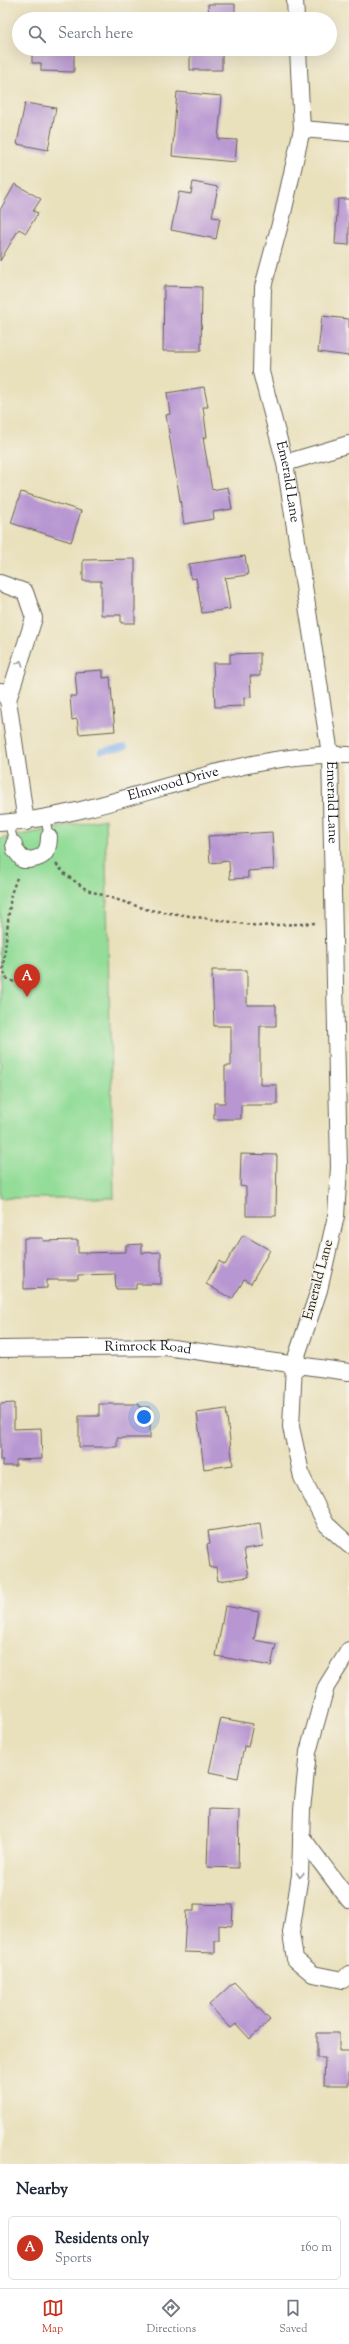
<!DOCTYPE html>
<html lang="en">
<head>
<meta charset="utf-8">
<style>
	:root { --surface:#fff; --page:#f6f6f7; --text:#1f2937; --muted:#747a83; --line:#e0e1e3; --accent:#c8321e }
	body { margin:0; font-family:"Sorts Mill Goudy",serif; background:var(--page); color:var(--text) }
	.you { position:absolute; left:144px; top:1417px; width:14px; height:14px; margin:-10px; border:3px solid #fff; border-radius:50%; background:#1a73e8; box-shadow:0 0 0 6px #1a73e833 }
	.badge { display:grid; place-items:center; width:26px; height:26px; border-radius:50%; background:var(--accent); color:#fff; font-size:13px; font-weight:700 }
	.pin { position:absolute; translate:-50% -33px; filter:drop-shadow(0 1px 2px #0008) }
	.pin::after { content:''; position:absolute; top:21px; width:14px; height:12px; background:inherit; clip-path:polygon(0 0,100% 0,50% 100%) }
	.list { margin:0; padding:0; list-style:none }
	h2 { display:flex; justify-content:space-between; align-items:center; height:52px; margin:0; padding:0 16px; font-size:17px }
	h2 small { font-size:13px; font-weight:400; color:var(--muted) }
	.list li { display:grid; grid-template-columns:26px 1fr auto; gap:12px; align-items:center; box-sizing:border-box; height:64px; margin:0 8px 8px; padding:0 8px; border:1px solid var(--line); border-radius:6px }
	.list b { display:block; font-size:15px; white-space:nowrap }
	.list p { margin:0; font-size:13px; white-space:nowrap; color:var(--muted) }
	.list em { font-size:13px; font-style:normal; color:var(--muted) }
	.icon { flex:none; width:22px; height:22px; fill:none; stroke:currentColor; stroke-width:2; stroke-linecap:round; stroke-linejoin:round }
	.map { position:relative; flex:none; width:349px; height:2164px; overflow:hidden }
	.search { position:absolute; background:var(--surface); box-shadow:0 4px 16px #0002; left:12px; right:12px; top:12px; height:44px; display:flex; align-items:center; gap:10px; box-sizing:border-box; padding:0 14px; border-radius:22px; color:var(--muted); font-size:15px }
	.sheet { height:124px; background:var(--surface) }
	nav { display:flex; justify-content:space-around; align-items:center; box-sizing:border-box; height:56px; border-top:1px solid var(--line); background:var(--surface); font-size:11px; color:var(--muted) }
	nav a { display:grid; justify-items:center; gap:2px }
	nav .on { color:var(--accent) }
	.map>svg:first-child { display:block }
	.green { fill:#93dd98; stroke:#587c5a }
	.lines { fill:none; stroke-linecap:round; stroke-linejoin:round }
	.stream { stroke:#83b3ee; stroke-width:5.5 }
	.building { fill:#b896d2 }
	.lane-casing { stroke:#646154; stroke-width:10 }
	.street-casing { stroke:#646154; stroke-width:18 }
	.path { stroke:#646154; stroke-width:2.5; stroke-dasharray:3 3; stroke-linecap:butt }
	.lane { stroke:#fff; stroke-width:8 }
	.street { stroke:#fff; stroke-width:16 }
	.oneway { stroke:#999 }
	.labels { text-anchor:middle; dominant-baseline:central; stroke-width:3; stroke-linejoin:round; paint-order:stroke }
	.street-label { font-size:14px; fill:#1c1c1c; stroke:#f7f3e8 }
</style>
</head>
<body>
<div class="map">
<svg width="349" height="2164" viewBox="0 0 349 2164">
	<rect width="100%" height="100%" fill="#f7f3e8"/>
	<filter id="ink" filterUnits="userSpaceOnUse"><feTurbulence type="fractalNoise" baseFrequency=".025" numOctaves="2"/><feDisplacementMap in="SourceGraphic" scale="8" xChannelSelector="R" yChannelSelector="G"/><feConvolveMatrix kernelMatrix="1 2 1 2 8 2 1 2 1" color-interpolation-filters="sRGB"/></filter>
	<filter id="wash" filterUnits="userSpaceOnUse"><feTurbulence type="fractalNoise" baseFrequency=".012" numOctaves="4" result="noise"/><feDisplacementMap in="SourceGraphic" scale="16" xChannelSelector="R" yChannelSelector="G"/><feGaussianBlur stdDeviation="0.9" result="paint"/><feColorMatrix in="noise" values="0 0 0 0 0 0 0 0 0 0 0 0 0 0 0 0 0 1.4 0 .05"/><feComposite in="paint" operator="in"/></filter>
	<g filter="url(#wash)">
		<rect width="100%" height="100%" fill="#e9e0bc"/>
		<path class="green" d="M 105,819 L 114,1198 L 0,1198 L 0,839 Z"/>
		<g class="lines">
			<path class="stream" d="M 101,751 L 125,747"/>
		</g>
		<g id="blocks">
			<path class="building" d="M 208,4 L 235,4 L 235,19 L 209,19 Z
				M 32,49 L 74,49 L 74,72 L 41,71 L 41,63 L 32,63 Z
				M 190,49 L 222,49 L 222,70 L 190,70 Z
				M 177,92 L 222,96 L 218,139 L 237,140 L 235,162 L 172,156 Z
				M 25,103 L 56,108 L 48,150 L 17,144 Z
				M 193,182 L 218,187 L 212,217 L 220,218 L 216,239 L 171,230 L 179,192 L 191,194 Z
				M 15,184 L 41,199 L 33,211 L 38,213 L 26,233 L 19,229 L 0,261 L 0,210 Z
				M 338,199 L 349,199 L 349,245 L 335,244 Z
				M 164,286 L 202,287 L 201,351 L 163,351 Z
				M 322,316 L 349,319 L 349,356 L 318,352 Z
				M 204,387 L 208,407 L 203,407 L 207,437 L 203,438 L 212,490 L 228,487 L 232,509 L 213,512 L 214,519 L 184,524 L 166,415 L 170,414 L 167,393 Z
				M 21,492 L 81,511 L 71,542 L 11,523 Z
				M 245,556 L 248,575 L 225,578 L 230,609 L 202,613 L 196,578 L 191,579 L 189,564 Z
				M 135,559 L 135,623 L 121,623 L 121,615 L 101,615 L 101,581 L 83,581 L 83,560 Z
				M 260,653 L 260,676 L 250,676 L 251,697 L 244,698 L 244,706 L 215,707 L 213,663 L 230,663 L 230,654 Z
				M 103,670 L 103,678 L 110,677 L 115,731 L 79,734 L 77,719 L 72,720 L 70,696 L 77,696 L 75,672 Z
				M 272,832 L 274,869 L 248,871 L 248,878 L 230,879 L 229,861 L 210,863 L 208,836 Z
				M 212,970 L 247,970 L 247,1005 L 276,1005 L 276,1026 L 260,1026 L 260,1085 L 277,1085 L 277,1105 L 241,1105 L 241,1119 L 214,1119 L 214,1103 L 225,1103 L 225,1066 L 231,1066 L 231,1026 L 214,1026 Z
				M 241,1154 L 277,1155 L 276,1216 L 246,1216 L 246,1187 L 240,1186 Z
				M 243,1235 L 270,1250 L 251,1284 L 244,1280 L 232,1299 L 206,1284 L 219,1261 L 225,1265 Z
				M 24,1238 L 43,1238 L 43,1241 L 78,1240 L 78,1253 L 126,1252 L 126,1245 L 142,1244 L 142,1253 L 161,1252 L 161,1284 L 136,1284 L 136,1289 L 116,1289 L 115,1274 L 78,1275 L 78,1280 L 47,1280 L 47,1288 L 24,1289 Z
				M 14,1403 L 14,1429 L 41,1428 L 42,1459 L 16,1460 L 16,1466 L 3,1466 L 3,1460 L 0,1460 L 0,1404 Z
				M 99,1404 L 139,1404 L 139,1407 L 150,1407 L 150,1438 L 117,1438 L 117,1447 L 79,1447 L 79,1416 L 99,1416 Z
				M 226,1409 L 233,1465 L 204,1469 L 197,1413 Z
				M 260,1523 L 263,1546 L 244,1549 L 249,1577 L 218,1581 L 216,1567 L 210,1568 L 207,1544 L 210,1543 L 208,1531 Z
				M 225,1606 L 259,1612 L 254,1640 L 276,1644 L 271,1666 L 216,1656 Z
				M 221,1718 L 253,1724 L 248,1747 L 244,1746 L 238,1778 L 209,1772 Z
				M 209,1809 L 239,1810 L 238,1868 L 207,1867 Z
				M 194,1904 L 233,1905 L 232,1926 L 219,1925 L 219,1941 L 215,1941 L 215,1953 L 184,1952 L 186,1911 L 194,1911 Z
				M 234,1982 L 270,2020 L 250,2039 L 236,2024 L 231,2028 L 209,2005 Z
				M 317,2033 L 339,2033 L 339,2051 L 349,2051 L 349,2085 L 324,2085 L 325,2058 L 317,2058 Z"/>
		</g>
	</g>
	<g filter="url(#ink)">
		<use href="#blocks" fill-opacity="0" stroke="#646154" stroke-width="1"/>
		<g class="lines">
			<g class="lane-casing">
				<path id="lane" d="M 45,818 L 49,837
					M 9,823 L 14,844"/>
			</g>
			<g class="street-casing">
				<g id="street">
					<path d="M 295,0 L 296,19"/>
					<path id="s1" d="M 298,49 L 302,129 L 283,213 L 263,287 L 261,372 L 285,463 L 330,754 L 339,1167 L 336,1216 L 319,1290 L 294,1364 L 291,1427 L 302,1477 L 326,1524 L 349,1545"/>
					<path d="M 302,129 L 349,133"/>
					<path d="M 285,463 L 349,444"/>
					<path d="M 0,583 L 25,592 L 34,618 L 8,700"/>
					<path d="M 1,691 L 8,700 L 26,822"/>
					<path id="s2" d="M 0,823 C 118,815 230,750 349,755"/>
					<path d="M 14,844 L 15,850 L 23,860 C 41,860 49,855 49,837"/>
					<path id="s3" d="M 0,1349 L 165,1347 L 349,1372"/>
					<path d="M 349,1650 L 326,1687 L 308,1752 L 302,1810 L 300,1875 L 291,1933 L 295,1959 L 313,1974 L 343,1980 L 349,1974"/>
					<path d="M 301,1836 L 349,1900"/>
				</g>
			</g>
			<path class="path" d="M 56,864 L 66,875 L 87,890 L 149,910 L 259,926 L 317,923
				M 14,982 L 6,978 L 3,968 L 11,894 L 18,875"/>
			<use href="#lane" class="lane"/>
			<use href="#street" class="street"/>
		</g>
		<defs><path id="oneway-chevron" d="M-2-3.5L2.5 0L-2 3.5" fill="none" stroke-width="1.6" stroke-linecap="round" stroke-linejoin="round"/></defs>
		<g class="oneway">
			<use href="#oneway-chevron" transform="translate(20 663) rotate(-71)"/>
			<use href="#oneway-chevron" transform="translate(300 1875) rotate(95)"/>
		</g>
	</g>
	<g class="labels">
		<g class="street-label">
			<text stroke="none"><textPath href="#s1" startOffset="441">Emerald Lane</textPath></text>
			<text stroke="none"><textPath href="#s2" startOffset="178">Elmwood Drive</textPath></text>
			<text stroke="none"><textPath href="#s1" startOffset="765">Emerald Lane</textPath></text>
			<text transform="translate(319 1280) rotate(-75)">Emerald Lane</text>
			<text stroke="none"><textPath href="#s3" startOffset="148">Rimrock Road</textPath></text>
		</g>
	</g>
</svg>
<div class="you"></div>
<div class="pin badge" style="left:27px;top:997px">A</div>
<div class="search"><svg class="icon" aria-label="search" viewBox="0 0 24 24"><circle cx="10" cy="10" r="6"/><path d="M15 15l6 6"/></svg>Search here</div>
</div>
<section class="sheet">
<h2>Nearby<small></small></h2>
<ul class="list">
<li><span class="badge">A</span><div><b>Residents only</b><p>Sports</p></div><em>160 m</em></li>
</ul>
</section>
<nav>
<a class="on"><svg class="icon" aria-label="map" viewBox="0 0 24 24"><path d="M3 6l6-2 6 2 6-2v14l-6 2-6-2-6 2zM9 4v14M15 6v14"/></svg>Map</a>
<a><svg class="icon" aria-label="directions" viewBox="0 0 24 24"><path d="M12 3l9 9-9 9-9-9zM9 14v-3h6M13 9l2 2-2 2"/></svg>Directions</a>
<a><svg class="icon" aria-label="saved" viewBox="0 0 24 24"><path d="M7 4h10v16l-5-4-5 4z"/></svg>Saved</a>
</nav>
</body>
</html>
